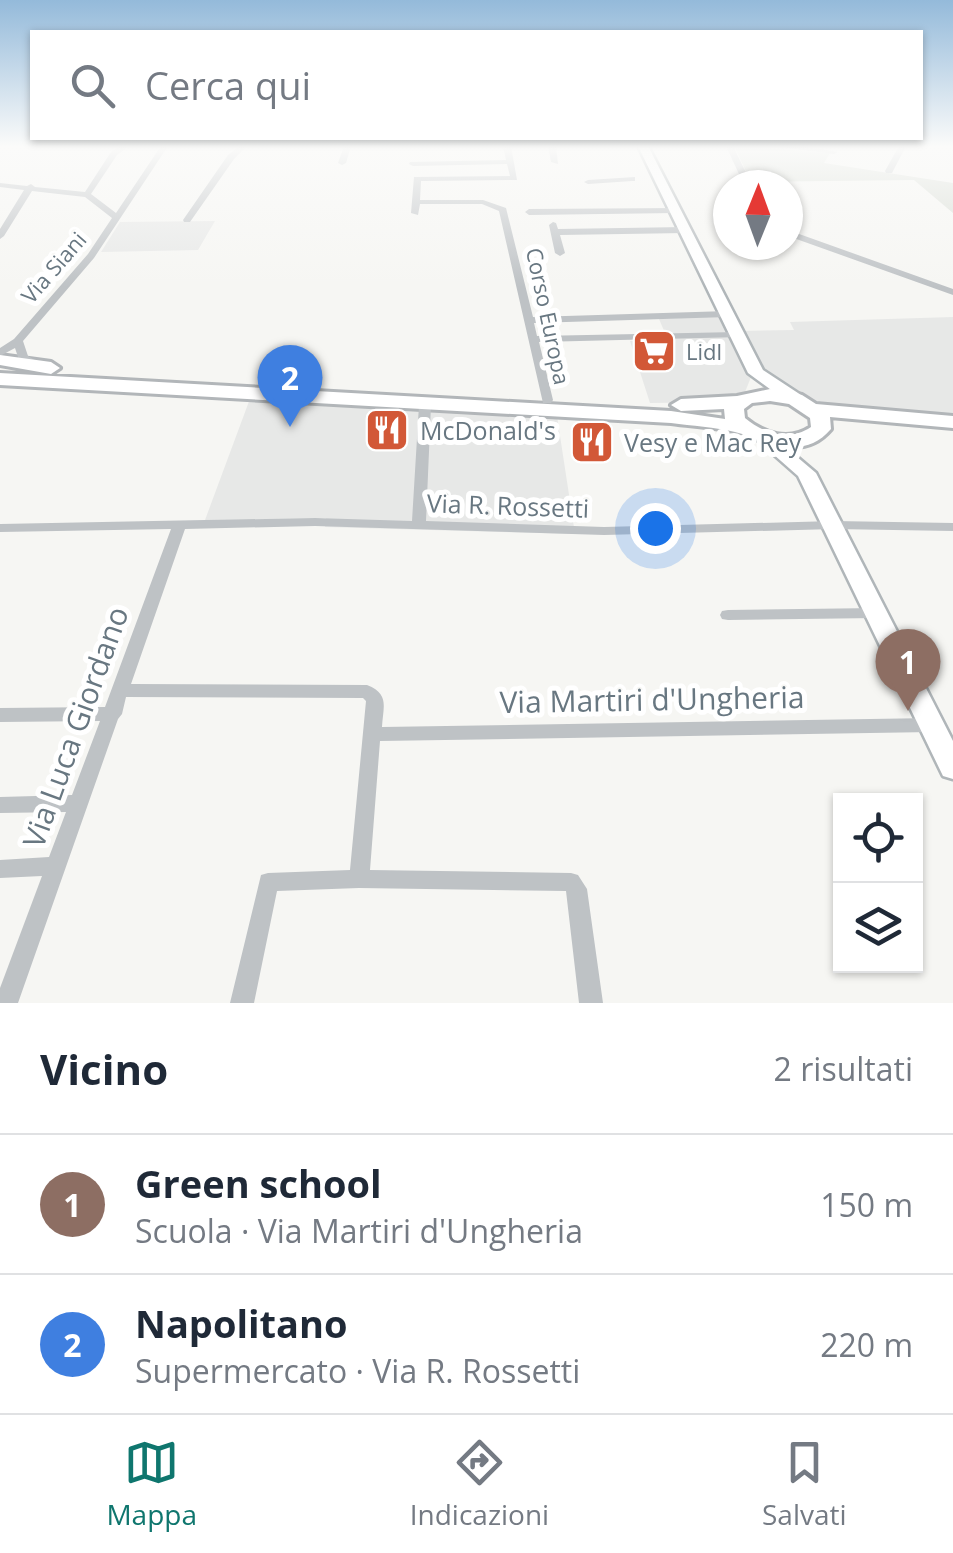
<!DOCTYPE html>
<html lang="it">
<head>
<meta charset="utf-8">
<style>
	:root { --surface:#fff; --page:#f6f6f7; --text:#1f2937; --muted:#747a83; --line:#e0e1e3; --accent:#0f766e }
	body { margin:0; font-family:"Open Sans",sans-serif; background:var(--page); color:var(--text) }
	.controls { position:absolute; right:30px; bottom:30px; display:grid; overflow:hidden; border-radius:0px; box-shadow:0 2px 8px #0004 }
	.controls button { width:90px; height:90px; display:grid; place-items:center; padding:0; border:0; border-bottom:2px solid var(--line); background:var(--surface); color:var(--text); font:50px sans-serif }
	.compass { position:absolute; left:713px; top:170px; width:90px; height:90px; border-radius:50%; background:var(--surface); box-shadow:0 2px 8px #0004; rotate:1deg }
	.you { position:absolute; left:655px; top:528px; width:35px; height:35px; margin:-25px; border:8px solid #fff; border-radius:50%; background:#1a73e8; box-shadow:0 0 0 15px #1a73e833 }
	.badge { display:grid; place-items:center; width:65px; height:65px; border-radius:50%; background:var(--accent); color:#fff; font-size:32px; font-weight:700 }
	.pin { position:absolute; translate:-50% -82px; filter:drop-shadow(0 2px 5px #0008) }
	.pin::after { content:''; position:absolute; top:52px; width:35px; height:30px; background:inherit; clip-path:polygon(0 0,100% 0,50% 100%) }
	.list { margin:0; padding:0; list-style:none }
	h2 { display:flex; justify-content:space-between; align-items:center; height:130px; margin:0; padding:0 40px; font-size:42px }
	h2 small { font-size:32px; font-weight:400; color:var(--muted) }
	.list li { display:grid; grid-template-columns:65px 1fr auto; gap:30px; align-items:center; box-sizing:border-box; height:140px; padding:0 40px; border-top:2px solid var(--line) }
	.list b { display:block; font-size:38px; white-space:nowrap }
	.list p { margin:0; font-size:32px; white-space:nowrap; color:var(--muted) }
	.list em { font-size:32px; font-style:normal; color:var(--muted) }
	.icon { flex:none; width:55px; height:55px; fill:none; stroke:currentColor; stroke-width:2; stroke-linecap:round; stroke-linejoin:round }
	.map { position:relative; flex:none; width:953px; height:1003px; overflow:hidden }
	.search { position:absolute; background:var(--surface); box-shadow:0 2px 8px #0004; left:30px; right:30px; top:30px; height:110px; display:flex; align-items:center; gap:25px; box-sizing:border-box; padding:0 35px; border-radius:0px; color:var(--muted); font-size:38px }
	.sheet { height:410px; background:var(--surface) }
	nav { display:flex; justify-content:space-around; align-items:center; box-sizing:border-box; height:140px; border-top:2px solid var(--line); background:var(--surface); font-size:28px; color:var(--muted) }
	nav a { display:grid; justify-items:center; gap:5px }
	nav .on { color:var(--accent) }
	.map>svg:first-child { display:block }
	.built { fill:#e7e8e7 }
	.green { fill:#d6dbd3 }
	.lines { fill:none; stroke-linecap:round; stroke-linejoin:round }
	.secondary-casing { stroke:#b0b6b9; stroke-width:5 }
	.primary-casing { stroke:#b2b6b9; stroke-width:6 }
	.street { fill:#bec2c5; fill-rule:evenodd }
	.secondary { fill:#fff; fill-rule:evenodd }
	.primary { fill:#fff; fill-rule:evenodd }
	.labels { text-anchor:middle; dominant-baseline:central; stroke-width:10; stroke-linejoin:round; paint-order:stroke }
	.far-street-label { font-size:22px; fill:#687781; stroke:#fff }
	.far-poi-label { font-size:22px; fill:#687781; stroke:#fff; text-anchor:start }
	.poi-label { font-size:25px; fill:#687781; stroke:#fff; text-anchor:start }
	.street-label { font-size:25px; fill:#687781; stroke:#fff }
	.near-street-label { font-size:30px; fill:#687781; stroke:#fff }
</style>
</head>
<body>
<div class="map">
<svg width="953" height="1003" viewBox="0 0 953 1003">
	<rect width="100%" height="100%" fill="#f6f6f3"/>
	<path class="built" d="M 215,221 L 198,250 L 101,252 L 120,222 Z
		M 726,316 L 753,372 L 743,397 L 731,402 L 650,403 L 630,341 L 668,340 L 659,319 Z
		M 953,317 L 953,420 L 816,408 L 761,372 L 740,331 L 794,330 L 790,322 Z
		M 251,396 L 557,416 L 575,534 L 325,527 L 326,518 L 205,520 Z"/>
	<path class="green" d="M 734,146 L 830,153 L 824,163 L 953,183 L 953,213 L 914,180 L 751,182 Z"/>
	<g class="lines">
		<g class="secondary-casing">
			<path id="secondary" d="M 638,146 L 648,146 L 763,370 L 801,395 L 804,399 L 801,403 L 789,403 L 748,373 Z
				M 764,433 L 770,434 L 816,473 L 953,741 L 953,779 L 943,776 L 798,476 L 755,438 Z"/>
		</g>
		<g class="primary-casing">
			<path id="primary" d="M 0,355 L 51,362 L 60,368 L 51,374 L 0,365 Z
				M 0,373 L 671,411 L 725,419 L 724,409 L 681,411 L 671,405 L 681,399 L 737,396 L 770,389 L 802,395 L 816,404 L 953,416 L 953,428 L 830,417 L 831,429 C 803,462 768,441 735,432 C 715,427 692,426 671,423 L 0,385 ZM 770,401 L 789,404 L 810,418 L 811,427 C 789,442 764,434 745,418 L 744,409 L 752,403 Z"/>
		</g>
		<path class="street" d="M 120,146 L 129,146 L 117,155 L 91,194 L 116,213 L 161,146 L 168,146 L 94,258 L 23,341 L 28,356 L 41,364 L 41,368 L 33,368 L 19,360 L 15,348 L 0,356 L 0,348 L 14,339 L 88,254 L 112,218 L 85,197 L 32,191 L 4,236 L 0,239 L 0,229 L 24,190 L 0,187 L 0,183 L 27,186 L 31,184 L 35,187 L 85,192 L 111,152 Z
			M 239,146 L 247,146 L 234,159 L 190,222 L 184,222 L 183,220 L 228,155 Z
			M 344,146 L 351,146 L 346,163 L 342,165 L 338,163 Z
			M 503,146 L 511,146 L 517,180 L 421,181 L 420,200 L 483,200 L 506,208 L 533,317 L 728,311 L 733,314 L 728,317 L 534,323 L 537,336 L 738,332 L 743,335 L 742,337 L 539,342 L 553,400 L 551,403 L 543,403 L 499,211 L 482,204 L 420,204 L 418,215 L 411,213 L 414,177 L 510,176 L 507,164 L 413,166 L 409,164 L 410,162 L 506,160 Z
			M 548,146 L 556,146 L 558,164 L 551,162 Z
			M 726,146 L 733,146 L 752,185 L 744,185 Z
			M 773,146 L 801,146 L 838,152 L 834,154 Z
			M 899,146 L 906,146 L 892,173 L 886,173 L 885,171 Z
			M 635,177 L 635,181 L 632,181 L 588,184 L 584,182 L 588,180 Z
			M 678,208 L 678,212 L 675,213 L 529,215 L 525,212 L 529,209 Z
			M 553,222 L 556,223 L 558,229 L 685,227 L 689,230 L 685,233 L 560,235 L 565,253 L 560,256 L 555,253 L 549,225 Z
			M 788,230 L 953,289 L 953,295 L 788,236 Z
			M 425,401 L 431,405 L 426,521 L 604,527 L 834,521 L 953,523 L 953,531 L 834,529 L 604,535 L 315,526 L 185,529 L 131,684 L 367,685 C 390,694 383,707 382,727 L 932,718 L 938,720 L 941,725 L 938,730 L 932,732 L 380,741 L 370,870 L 571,873 L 578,875 L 587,889 L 603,1003 L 579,1003 L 566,891 L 359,888 L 277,891 L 254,1003 L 230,1003 L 261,875 L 268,873 L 350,870 L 366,701 L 363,698 L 126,697 L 122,714 L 118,719 L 18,1003 L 0,1003 L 0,988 L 42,876 L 0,878 L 0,860 L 49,857 L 66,812 L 0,813 L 0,797 L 72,795 L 100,721 L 0,722 L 0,708 L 105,707 L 171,529 L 0,532 L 0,524 L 315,518 L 412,521 L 419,405 Z
			M 877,608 L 883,609 L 885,613 L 883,617 L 877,618 L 728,620 L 722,619 L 720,615 L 722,611 L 728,610 Z"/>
		<use href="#secondary" class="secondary"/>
		<use href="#primary" class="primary"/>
	</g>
	<linearGradient id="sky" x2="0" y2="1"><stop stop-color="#94bada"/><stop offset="0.51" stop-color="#fbfbfa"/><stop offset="1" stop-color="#fbfbfa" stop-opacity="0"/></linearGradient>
	<rect width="953" height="287" fill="url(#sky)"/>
	<defs>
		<g id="supermarket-square" transform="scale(2.25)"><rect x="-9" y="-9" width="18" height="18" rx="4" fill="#d25837" stroke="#fff"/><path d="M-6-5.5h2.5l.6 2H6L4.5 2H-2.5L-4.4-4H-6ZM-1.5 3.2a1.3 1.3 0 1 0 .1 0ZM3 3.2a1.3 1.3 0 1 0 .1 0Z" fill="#fff"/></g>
		<g id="restaurant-square" transform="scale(2.25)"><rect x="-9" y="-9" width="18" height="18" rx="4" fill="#d25837" stroke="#fff"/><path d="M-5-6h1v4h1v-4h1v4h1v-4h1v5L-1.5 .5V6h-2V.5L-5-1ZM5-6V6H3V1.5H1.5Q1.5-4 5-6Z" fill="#fff"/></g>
	</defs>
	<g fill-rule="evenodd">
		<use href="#supermarket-square" x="654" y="351"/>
		<use href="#restaurant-square" x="387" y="430"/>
		<use href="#restaurant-square" x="592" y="442"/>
	</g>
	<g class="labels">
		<g class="far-street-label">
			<text transform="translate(53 267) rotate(-49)">Via Siani</text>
			<text transform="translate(549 316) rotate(78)">Corso Europa</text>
		</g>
		<g class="far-poi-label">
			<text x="686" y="351">Lidl</text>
		</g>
		<g class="poi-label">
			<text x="420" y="430">McDonald's</text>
			<text x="624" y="442">Vesy e Mac Rey</text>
		</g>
		<g class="street-label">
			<text transform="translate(508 505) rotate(2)">Via R. Rossetti</text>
		</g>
		<g class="near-street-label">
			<text transform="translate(652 699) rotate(-1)">Via Martiri d'Ungheria</text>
			<text transform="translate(75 727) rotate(-70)">Via Luca Giordano</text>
		</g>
	</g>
</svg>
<div class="controls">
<button><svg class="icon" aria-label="locate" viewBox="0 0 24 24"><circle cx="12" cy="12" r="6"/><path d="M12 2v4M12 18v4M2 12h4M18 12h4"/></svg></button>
<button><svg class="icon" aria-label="layers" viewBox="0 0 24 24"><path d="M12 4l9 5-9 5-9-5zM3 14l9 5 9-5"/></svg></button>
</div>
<svg class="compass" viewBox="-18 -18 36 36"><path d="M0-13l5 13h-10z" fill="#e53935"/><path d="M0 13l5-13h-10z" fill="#747a83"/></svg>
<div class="you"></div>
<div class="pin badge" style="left:908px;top:711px;background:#8d6e63">1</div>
<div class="pin badge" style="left:290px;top:427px;background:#3f7fe0">2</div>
<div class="search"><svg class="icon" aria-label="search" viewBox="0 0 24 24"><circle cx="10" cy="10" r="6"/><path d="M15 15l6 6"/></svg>Cerca qui</div>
</div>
<section class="sheet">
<h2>Vicino<small>2 risultati</small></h2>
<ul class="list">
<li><span class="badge" style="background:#8d6e63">1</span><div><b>Green school</b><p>Scuola · Via Martiri d'Ungheria</p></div><em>150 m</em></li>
<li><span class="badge" style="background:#3f7fe0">2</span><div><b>Napolitano</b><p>Supermercato · Via R. Rossetti</p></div><em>220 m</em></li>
</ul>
</section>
<nav>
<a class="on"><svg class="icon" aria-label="map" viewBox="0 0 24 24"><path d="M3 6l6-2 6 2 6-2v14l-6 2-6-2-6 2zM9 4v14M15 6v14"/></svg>Mappa</a>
<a><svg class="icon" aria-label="directions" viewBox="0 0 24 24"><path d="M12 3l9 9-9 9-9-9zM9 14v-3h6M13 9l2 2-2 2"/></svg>Indicazioni</a>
<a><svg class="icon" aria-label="saved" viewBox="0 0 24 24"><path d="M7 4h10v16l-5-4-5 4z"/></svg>Salvati</a>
</nav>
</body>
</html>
